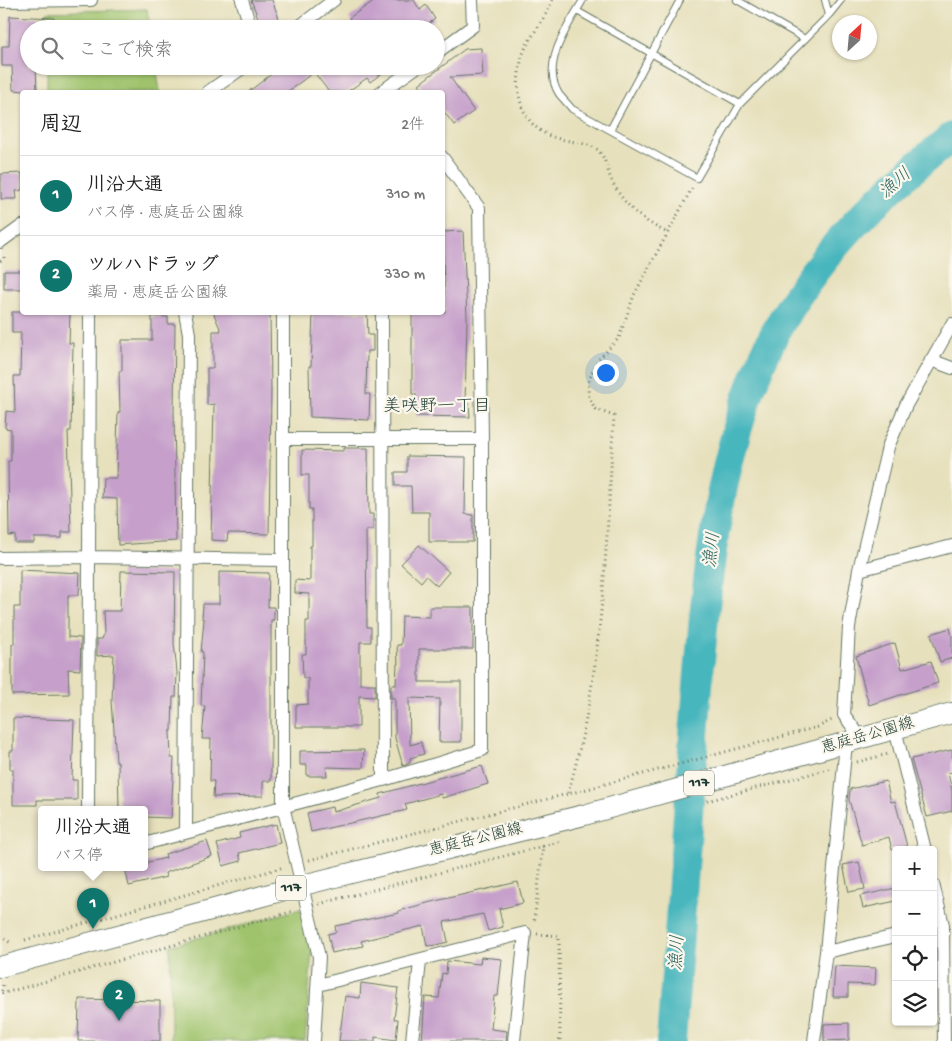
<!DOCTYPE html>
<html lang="ja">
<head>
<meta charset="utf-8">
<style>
	:root { --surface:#fff; --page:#f2f2f2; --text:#222; --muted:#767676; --line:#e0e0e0; --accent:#0f766e }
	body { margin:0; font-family:"Gochi Hand","Klee One",sans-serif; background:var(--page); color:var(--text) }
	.controls { position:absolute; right:15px; bottom:15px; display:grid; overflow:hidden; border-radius:5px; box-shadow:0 1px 4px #0004 }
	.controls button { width:45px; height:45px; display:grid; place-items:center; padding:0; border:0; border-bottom:1px solid var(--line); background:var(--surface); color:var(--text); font:25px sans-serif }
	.compass { position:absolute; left:832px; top:15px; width:45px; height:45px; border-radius:50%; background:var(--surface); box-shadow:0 1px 4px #0004; rotate:26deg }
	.you { position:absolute; left:605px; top:372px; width:18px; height:18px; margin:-12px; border:4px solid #fff; border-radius:50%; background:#1a73e8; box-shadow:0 0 0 8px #1a73e833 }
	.badge { display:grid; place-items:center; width:32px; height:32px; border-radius:50%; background:var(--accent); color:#fff; font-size:16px; font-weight:700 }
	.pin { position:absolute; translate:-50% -41px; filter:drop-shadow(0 1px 2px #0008) }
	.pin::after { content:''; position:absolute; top:26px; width:18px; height:15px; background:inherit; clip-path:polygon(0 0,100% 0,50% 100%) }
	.popup { position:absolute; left:38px; top:806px; width:110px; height:65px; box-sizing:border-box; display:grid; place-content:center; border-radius:5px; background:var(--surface); filter:drop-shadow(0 1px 4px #0005); font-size:16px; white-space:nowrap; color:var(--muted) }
	.popup b { font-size:19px; color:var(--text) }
	.popup::after { content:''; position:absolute; left:50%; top:100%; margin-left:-10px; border:10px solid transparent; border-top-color:var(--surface) }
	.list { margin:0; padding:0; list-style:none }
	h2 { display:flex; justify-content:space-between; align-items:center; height:65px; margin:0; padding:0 20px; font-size:21px }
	h2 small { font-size:16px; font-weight:400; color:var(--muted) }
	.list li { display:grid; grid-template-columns:32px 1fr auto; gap:15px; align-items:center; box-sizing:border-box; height:80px; padding:0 20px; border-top:1px solid var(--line) }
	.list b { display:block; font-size:19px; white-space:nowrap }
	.list p { margin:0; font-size:16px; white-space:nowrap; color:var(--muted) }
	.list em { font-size:16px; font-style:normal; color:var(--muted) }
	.icon { flex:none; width:28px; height:28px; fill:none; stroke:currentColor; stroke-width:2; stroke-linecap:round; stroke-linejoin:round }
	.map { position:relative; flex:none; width:952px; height:1041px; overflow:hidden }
	.search { position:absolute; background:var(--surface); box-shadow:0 1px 4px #0004; left:20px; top:20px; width:425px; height:55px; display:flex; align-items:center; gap:12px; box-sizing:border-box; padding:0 18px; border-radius:28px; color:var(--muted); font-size:19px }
	.panel { position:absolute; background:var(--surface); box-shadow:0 1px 4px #0004; left:20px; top:90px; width:425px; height:225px; border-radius:5px }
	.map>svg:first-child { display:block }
	.green { fill:#9fc36c; stroke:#5f8050 }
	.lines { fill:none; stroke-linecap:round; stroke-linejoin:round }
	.river { stroke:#47b6bd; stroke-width:30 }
	.building { fill:#c6a0cb }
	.lane-casing { stroke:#657664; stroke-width:8 }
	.street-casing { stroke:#657664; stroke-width:14 }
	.primary-casing { stroke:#657664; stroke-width:22 }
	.path { stroke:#657664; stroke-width:3; stroke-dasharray:1 4; stroke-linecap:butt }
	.lane { stroke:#fff; stroke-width:6 }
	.street { stroke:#fff; stroke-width:12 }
	.primary { stroke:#fff; stroke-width:20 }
	.labels { text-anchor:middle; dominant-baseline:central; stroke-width:4.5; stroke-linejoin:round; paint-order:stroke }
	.shield { fill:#fbf7ec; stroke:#61756b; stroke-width:1 }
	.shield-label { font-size:15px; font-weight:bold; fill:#1f3d34 }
	.street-label { font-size:16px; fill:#1f3d34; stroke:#fbf7ec }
	.water-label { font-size:18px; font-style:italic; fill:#2b615d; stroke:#fbf7ec }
	.neighbourhood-label { font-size:18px; fill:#1f3d34; stroke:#fbf7ec }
</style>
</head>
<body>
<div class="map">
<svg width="952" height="1041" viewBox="0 0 952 1041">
	<rect width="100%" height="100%" fill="#fbf7ec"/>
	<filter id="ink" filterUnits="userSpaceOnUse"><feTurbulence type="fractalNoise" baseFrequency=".02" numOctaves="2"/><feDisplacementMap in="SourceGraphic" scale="10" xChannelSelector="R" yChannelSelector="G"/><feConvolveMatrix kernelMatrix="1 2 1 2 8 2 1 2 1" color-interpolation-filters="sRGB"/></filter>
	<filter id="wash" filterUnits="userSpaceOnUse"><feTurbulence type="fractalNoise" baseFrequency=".0096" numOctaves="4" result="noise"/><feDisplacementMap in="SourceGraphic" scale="20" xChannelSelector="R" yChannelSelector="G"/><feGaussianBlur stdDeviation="1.12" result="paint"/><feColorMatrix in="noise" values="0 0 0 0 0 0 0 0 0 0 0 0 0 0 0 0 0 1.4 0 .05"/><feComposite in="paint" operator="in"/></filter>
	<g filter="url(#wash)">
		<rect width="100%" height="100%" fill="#e6e0bc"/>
		<path class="green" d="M 147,9 L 150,29 L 47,29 L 47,12 Z
			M 47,66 L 156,66 L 160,92 L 47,92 Z
			M 300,909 L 313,936 L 305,1041 L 171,1041 L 170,946 Z"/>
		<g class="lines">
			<path class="river" d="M 671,1041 C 679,939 686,837 694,735 C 705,602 712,460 772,339 C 813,257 881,193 952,137"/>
		</g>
		<g id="blocks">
			<path class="building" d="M 251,0 L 272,0 L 280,21 L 262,28 Z
				M 375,0 L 414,0 L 420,10 L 426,5 L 435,19 L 421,29 L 356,29 L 349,18 Z
				M 10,16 L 54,18 L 54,29 L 29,29 L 29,66 L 36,66 L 37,92 L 13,90 L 12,66 L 2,66 L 2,46 L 9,46 Z
				M 481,48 L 483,75 L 450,77 L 474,111 L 454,125 L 442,109 L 442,92 L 425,92 L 419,84 L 465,49 Z
				M 282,66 L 392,66 L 370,82 L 367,78 L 347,92 L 329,92 L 314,72 L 287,92 L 248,92 Z
				M 22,173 L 22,190 L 16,191 L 17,199 L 1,199 L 1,174 Z
				M 463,231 L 467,318 L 465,404 L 469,404 L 470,417 L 416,416 L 416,394 L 412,394 L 412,312 L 445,312 L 442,232 Z
				M 4,271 L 22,271 L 22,289 L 4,289 Z
				M 12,312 L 70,312 L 69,343 L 73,343 L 71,431 L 68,431 L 71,532 L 62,532 L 62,538 L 34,538 L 34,543 L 15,543 L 15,535 L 9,536 L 8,461 L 11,461 L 11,429 L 5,428 L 6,411 L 15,412 L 14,376 L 20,376 L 21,333 L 12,333 Z
				M 213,312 L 270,312 L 271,390 L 269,534 L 228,533 L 227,541 L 211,540 L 214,404 L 207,405 L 207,368 L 213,368 L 213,331 L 221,331 Z
				M 313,312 L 367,312 L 368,335 L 373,335 L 373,351 L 367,351 L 366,394 L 370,394 L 369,420 L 310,417 L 309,366 L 311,366 Z
				M 152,316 L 168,317 L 168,324 L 175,324 L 174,411 L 176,541 L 118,545 L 117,499 L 102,498 L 103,478 L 116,478 L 118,412 L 120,412 L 119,371 L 122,371 L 122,340 L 152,340 Z
				M 344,448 L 368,448 L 369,514 L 373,514 L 373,530 L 366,530 L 367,627 L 371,627 L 371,642 L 360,642 L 360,684 L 375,684 L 375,697 L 359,696 L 359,727 L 296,727 L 296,705 L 308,704 L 308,678 L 303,678 L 302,654 L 306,654 L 306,621 L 309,621 L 309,594 L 295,593 L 295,580 L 310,581 L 310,546 L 312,546 L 312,509 L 309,509 L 309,475 L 302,475 L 302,450 L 344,451 Z
				M 407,456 L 466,457 L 465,514 L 473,515 L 473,542 L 429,542 L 429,512 L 412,512 L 411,486 L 395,486 L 395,472 L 407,472 Z
				M 419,545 L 449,572 L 437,586 L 426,576 L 421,582 L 401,564 Z
				M 20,570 L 80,573 L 79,595 L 68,595 L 68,637 L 81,638 L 80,670 L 68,669 L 69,694 L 12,695 L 12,644 L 14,644 L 14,607 L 20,607 Z
				M 121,571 L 175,572 L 174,643 L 177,672 L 176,697 L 173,697 L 172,731 L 170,731 L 171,758 L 174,758 L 171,818 L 144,817 L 144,810 L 119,810 L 118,762 L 116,762 L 112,700 L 114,655 L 97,656 L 97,639 L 102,639 L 104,634 L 103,611 L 120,611 Z
				M 219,572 L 269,573 L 268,607 L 274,607 L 274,620 L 271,620 L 271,781 L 263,781 L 263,796 L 213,797 L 214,781 L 210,781 L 211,739 L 202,739 L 205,706 L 201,706 L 203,652 L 201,652 L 204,619 L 202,619 L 203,604 L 219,604 Z
				M 430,607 L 473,607 L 473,649 L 419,649 L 419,682 L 461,682 L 461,742 L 439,742 L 440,699 L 409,698 L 410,745 L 421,742 L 424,754 L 410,758 L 410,763 L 403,766 L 395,738 L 395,698 L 391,698 L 391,685 L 396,685 L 397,664 L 398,664 L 397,645 L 401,645 L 402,616 L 430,617 Z
				M 950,628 L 952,636 L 952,658 L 940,662 L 931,634 Z
				M 895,643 L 902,669 L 931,661 L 938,683 L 869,705 L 856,656 Z
				M 13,718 L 74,720 L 72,780 L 77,780 L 77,800 L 37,800 L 37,805 L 13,805 L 13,769 L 10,769 L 10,751 L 13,751 Z
				M 364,750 L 363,768 L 326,767 L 327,776 L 307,776 L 307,765 L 300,765 L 300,751 Z
				M 952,750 L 952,772 L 948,773 L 952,790 L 952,811 L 927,817 L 911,759 Z
				M 482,766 L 488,784 L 442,798 L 441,794 L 405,804 L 407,810 L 311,832 L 307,813 L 332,807 L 333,812 L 381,798 L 380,794 Z
				M 886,781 L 891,802 L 895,801 L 908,850 L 892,850 L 889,837 L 862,845 L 849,800 L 850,789 Z
				M 276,824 L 280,843 L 239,853 L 241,861 L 223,866 L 217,844 L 240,838 L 239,833 Z
				M 207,841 L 212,856 L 165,873 L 166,877 L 129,886 L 125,868 L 144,868 L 144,863 L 166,858 L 165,854 Z
				M 859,862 L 865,889 L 849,892 L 843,865 Z
				M 518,882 L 523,903 L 499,909 L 503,927 L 488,931 L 483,914 L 444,922 L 448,942 L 436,945 L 427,946 L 423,926 L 361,941 L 363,946 L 332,953 L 328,934 L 336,932 L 335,926 L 399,913 L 398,911 L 431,902 Z
				M 896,888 L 896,901 L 863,908 L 860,896 Z
				M 481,957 L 502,959 L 498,996 L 494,996 L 491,1029 L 507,1031 L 506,1041 L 422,1041 L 425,997 L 439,998 L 442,973 L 446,974 L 447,961 L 480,964 Z
				M 835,966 L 876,968 L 875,985 L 848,984 L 848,997 L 833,997 Z
				M 361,983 L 398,988 L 394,1019 L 398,1019 L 396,1040 L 375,1037 L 375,1041 L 339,1041 L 345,996 L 360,998 Z
				M 79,999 L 160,1001 L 160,1041 L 78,1041 Z
				M 849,1023 L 849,1040 L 824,1041 L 824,1024 Z"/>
		</g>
	</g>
	<g filter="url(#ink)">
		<use href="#blocks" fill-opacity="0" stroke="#657664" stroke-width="1"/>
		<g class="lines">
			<g class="lane-casing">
				<path id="lane" d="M 583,0 C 568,26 540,64 559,94 C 563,99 568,104 572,109 L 697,178 L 740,104 L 829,15 L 825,0
					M 737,0 L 805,39
					M 577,11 L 740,104
					M 829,15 L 841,0
					M 610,130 L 680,0"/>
			</g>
			<g class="street-casing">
				<path id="street" d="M 242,0 L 251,29
					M 0,1 L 91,0
					M 296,29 L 334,0
					M 436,53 L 473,26 L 472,0
					M 208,92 L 245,66
					M 381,92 L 418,66
					M 0,242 L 22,226
					M 185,312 L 189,334 L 186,832
					M 283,312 L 283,806 L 319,957 L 314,1041
					M 382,312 L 383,780
					M 931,360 L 952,368
					M 283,439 L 482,439
					M 0,558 L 90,557 L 283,560
					M 859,570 L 952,546
					M 895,729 L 925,850
					M 861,738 L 844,715 L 849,627 L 859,570 L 888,447 L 906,405 L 952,324
					M 88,810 L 90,312
					M 144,844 L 383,780 L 482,750 L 482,439 L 479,208 L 442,157
					M 933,884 L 943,925 L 944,1041
					M 826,952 L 896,936
					M 318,985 L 525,933 L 514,1041
					M 412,1041 L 420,961
					M 814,1041 L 826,952 L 846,743"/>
			</g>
			<g class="primary-casing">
				<path id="primary" d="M 0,967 L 303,885 L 584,815 L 952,713"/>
			</g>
			<path class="path" d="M 552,0 C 546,20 529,36 523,54 C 514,84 516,118 546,134 C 560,142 587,141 598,150 C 605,157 607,168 610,177 C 622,204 641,220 666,232
				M 0,261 L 4,258 L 4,254
				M 857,762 L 888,754
				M 568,793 C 604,671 606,542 614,416 L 595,409 L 588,394 L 589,380 L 598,360 L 619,338 L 634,295 L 692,188
				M 707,801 L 829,769
				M 543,846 L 559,842
				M 309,860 L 587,789 L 818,727 L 832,720
				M 319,904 L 543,846 L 534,922
				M 537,934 L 559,936 L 560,1041
				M 0,936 L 11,943
				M 25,940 L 284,867
				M 3,985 L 1,994 L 294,911"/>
			<use href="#lane" class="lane"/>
			<use href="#street" class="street"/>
			<use href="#primary" class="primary"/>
		</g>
	</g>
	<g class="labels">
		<g class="shield">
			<rect x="684" y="770.5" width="30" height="25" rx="4"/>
			<rect x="276" y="875.5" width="30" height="25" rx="4"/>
		</g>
		<g class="shield-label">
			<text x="699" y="783">117</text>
			<text x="291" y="888">117</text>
		</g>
		<g class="street-label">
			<text transform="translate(868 737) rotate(-16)">恵庭岳公園線</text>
			<text transform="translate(476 841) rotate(-14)">恵庭岳公園線</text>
		</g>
		<g class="water-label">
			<text transform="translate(896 184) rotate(-41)">漁川</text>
			<text transform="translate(713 550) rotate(-83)">漁川</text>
			<text transform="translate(678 953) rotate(-86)">漁川</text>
		</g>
		<g class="neighbourhood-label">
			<text x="437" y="407">美咲野一丁目</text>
		</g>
	</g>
</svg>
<div class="controls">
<button>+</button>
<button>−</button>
<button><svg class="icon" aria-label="locate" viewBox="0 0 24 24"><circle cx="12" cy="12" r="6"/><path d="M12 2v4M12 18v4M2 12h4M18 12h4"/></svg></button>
<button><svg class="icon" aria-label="layers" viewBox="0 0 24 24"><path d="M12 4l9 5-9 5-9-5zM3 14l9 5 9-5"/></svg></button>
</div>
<svg class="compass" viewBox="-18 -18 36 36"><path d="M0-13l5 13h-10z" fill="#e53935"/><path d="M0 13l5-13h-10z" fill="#767676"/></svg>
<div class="you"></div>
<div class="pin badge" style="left:93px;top:929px">1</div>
<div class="popup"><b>川沿大通</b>バス停</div>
<div class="pin badge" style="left:119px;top:1021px">2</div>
<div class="search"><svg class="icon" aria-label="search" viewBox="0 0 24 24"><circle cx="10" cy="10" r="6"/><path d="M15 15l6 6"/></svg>ここで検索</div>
<section class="panel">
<h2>周辺<small>2件</small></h2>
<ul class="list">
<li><span class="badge">1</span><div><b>川沿大通</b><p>バス停 · 恵庭岳公園線</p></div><em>310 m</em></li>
<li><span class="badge">2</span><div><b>ツルハドラッグ</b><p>薬局 · 恵庭岳公園線</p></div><em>330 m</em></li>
</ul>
</section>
</div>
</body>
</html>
